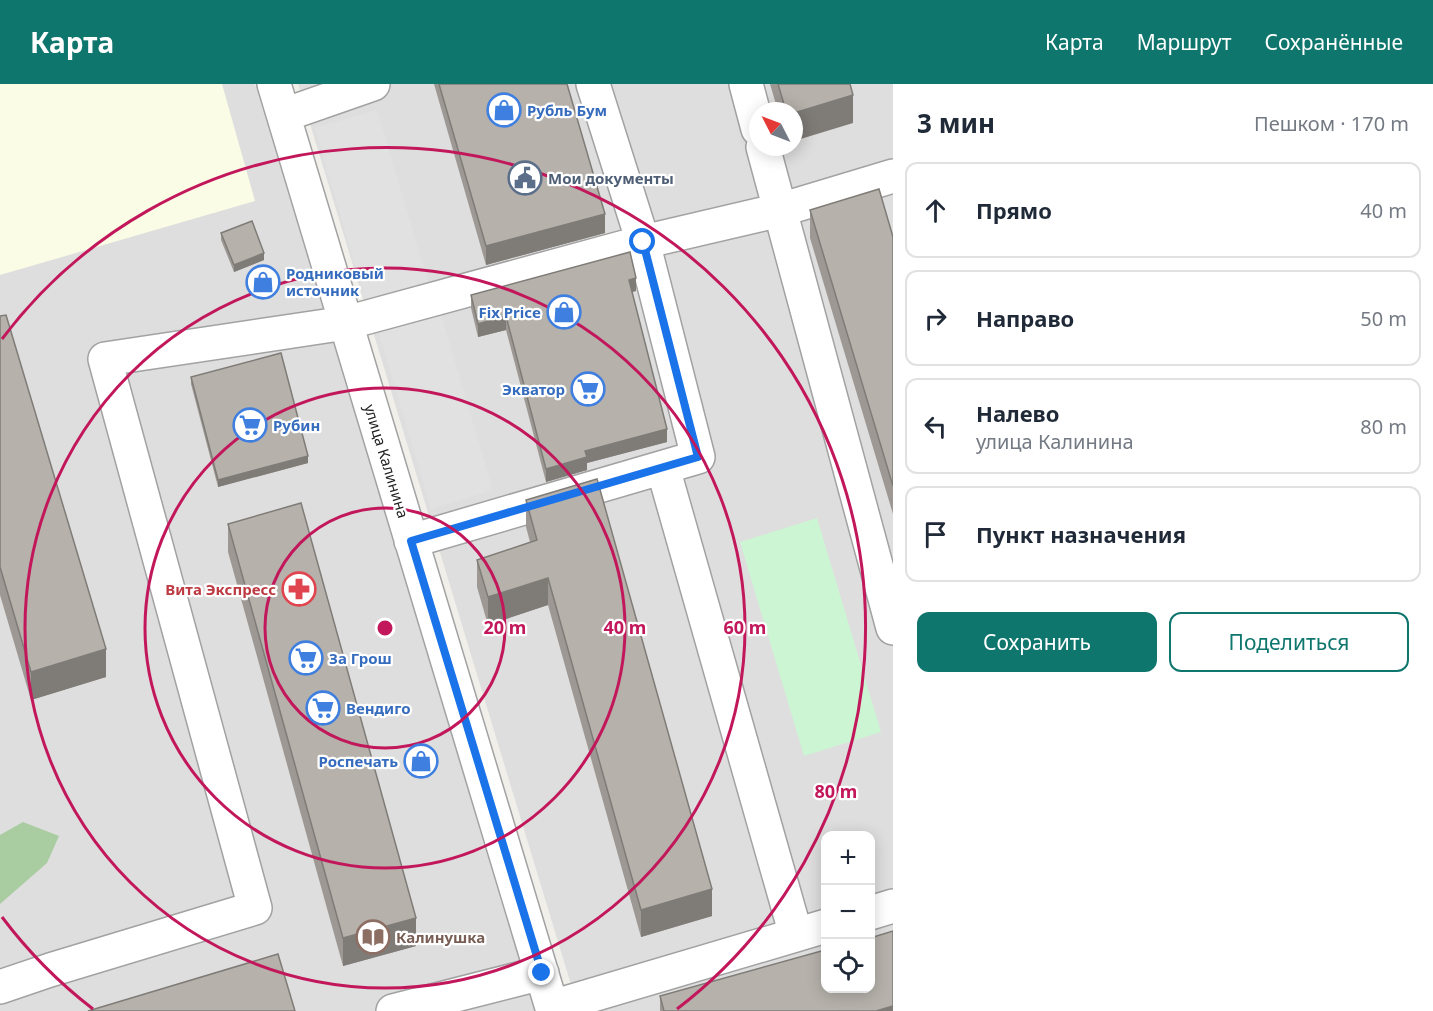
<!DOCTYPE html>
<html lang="ru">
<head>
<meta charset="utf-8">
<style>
	:root { --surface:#fff; --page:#f6f6f7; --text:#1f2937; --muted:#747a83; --line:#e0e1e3; --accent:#0f766e }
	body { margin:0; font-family:"Noto Sans",sans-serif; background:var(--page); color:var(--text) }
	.controls { position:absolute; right:18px; bottom:18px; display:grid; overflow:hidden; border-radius:12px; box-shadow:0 3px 15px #0003 }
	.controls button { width:54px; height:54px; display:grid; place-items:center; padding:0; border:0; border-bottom:2px solid var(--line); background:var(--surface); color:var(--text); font:30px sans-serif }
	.compass { position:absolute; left:749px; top:18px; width:54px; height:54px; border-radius:50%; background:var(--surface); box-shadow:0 3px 15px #0003; rotate:312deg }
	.stop { position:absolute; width:18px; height:18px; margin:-14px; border:4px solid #1a73e8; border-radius:50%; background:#fff }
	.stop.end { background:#1a73e8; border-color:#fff; box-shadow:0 2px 6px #0008 }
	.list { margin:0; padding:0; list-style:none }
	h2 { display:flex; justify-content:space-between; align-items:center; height:78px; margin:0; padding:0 24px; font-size:26px }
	h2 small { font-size:20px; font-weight:400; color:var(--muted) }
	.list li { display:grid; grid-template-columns:39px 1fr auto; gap:18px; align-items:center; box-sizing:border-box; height:96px; margin:0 12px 12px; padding:0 12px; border:2px solid var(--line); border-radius:12px }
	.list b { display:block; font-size:22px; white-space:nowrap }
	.list p { margin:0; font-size:20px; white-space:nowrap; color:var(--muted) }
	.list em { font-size:20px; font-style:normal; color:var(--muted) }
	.actions { display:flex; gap:12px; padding:18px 24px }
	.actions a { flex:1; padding:14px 0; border:2px solid var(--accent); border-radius:12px; text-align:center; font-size:21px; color:var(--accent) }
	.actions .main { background:var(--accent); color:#fff }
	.icon { flex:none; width:33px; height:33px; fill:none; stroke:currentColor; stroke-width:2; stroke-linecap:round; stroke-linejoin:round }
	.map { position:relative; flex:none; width:893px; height:927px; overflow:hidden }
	header { display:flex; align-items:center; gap:36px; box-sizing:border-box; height:84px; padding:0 30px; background:var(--accent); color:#fff }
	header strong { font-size:28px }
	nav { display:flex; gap:33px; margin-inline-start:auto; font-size:21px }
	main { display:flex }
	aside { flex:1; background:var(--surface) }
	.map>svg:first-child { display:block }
	.residential { fill:#dfdede; fill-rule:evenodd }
	.education { fill:#fafce6 }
	.forest { fill:#a9cca1 }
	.park { fill:#cbf5d3 }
	.parking { fill:#e1e1e1 }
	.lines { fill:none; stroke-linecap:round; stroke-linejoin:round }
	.minor-casing { stroke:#a2a2a2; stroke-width:36 }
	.minor { stroke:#fff; stroke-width:33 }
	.wall { fill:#9d9893 }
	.shaded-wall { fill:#7f7c78 }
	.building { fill:#b6b1ab; stroke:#7f7c78; stroke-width:1.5 }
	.route { stroke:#1a73e8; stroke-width:8 }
	.ring { fill:none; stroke:#c2185b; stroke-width:3 }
	.labels { text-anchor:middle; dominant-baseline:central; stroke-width:4.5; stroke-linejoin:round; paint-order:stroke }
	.shop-label { font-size:15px; font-weight:bold; fill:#366cbe; stroke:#fff; text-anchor:start }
	.service-label { font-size:15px; font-weight:bold; fill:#4e5e75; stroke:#fff; text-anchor:start }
	.street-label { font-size:15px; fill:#212121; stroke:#fff }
	.health-label { font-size:15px; font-weight:bold; fill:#be3a42; stroke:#fff; text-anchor:end }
	.education-label { font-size:15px; font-weight:bold; fill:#785e54; stroke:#fff; text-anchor:start }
	.centre { fill:#c2185b; stroke:#fff; stroke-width:3 }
	.ring-label { font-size:18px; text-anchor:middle; font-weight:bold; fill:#c2185b; stroke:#fff; stroke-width:4.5; stroke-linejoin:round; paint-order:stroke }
</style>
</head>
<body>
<header>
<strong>Карта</strong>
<nav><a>Карта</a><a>Маршрут</a><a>Сохранённые</a></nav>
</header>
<main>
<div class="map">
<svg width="893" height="927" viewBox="0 0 893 927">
	<rect width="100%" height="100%" fill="#f0efe9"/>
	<path class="residential" d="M 0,0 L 255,0 L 536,927 L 0,927 Z
		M 298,0 L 893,0 L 893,927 L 579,927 ZM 758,27 L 794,27 L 794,63 L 758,63 ZM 826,752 L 870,752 L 870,904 L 826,904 Z"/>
	<path class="education" d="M 0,0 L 222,0 L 255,117 L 0,191 Z"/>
	<path class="forest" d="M 23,738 L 59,752 L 47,779 L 0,820 L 0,751 Z"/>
	<path class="park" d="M 817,434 L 881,648 L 804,672 L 740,458 Z"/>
	<path class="parking" d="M 377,26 L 430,204 L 367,223 L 315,44 Z
		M 440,227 L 493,406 L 431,425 L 378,246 Z"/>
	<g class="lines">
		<g class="minor-casing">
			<path id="minor" d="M 274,0 L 553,927
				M 746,0 L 758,45
				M 284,31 L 373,0
				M 763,63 L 893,544
				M 663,384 L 796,851
				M 411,457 L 698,373 L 643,158 L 593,0
				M 870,829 L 893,822
				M 0,903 L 50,886 L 255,824 L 105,275 L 346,239 L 643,158 L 780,126 L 893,92
				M 552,923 L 826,842
				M 393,927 L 542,889"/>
		</g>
		<use href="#minor" class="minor"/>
	</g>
	<path class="wall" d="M 434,0 L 567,0 L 605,149 L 486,181 Z
		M 770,0 L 850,0 L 853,39 L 794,27 L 778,27 Z
		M 810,126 L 893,153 L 893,430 L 810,154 Z
		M 221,149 L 264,176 L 234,188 L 221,156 Z
		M 636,207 L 632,208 L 667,358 L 587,379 L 587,386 L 546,398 L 506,246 L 478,253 L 471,224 L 471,211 Z
		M 0,232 L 106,593 L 31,616 L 0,511 Z
		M 191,293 L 308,379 L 218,403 L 191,300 Z
		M 526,416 L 712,832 L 641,853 L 548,521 L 488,541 L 477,503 L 477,476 L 530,458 L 526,443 Z
		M 228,440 L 416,862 L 343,882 L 228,468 Z
		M 660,912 L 893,927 L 660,927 Z"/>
	<path class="shaded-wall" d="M 853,11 L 853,39 L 794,57 L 794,29 Z
		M 605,130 L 605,149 L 486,181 L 486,162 Z
		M 264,169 L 264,176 L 234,188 L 234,181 Z
		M 636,194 L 636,207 L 629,209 L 629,196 Z
		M 506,232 L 506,246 L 478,253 L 478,240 Z
		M 667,345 L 667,358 L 587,379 L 587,386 L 546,398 L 546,385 L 585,367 Z
		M 308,372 L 308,379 L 218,403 L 218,396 Z
		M 548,494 L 548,521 L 488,541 L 488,513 Z
		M 106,565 L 106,593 L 31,616 L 31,588 Z
		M 712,805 L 712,832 L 641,853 L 641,826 Z
		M 416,834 L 416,862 L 343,882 L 343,854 Z
		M 893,922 L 893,927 L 876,927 Z"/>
	<path class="building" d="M 439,0 L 567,0 L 605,130 L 486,162 Z
		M 778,0 L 850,0 L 853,11 L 794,29 L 794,27 L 786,27 Z
		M 879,105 L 893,153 L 893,402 L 810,126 Z
		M 252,137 L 264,169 L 234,181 L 221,149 Z
		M 630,168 L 636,194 L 629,196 L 667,345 L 585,367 L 587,373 L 546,385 L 506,232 L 478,240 L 471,211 Z
		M 6,231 L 106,565 L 31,588 L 0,483 L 0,232 Z
		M 281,269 L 308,372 L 218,396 L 191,293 Z
		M 597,395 L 712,805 L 641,826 L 548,494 L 488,513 L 477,476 L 537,456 L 526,416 Z
		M 301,419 L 416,834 L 343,854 L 228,440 Z
		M 893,847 L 893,922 L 876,927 L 664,927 L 660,912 L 825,866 L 825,904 L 870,904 L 870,854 Z
		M 278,870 L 295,927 L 88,927 Z"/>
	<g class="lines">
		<path class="route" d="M 542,889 L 411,457 L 698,373 L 643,158"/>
	</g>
	<g class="ring">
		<circle cx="385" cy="544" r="120"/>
		<circle cx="385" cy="544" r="240"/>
		<circle cx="385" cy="544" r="360"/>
		<path d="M93 925A480 480 0 0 1 2 833M2 255A480 480 0 1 1 677 925"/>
	</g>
	<defs>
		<g id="shop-ring" transform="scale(1.725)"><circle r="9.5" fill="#fff" stroke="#3f7fe0" stroke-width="1.5"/><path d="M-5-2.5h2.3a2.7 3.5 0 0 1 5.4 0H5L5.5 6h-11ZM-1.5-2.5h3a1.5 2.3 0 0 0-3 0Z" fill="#3f7fe0"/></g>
		<g id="civic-ring" transform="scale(1.725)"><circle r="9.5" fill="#fff" stroke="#5c6f8a" stroke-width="1.5"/><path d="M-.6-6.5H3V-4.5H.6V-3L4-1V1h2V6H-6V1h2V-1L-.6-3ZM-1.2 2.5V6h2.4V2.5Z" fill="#5c6f8a"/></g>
		<g id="supermarket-ring" transform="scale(1.725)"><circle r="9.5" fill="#fff" stroke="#3f7fe0" stroke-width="1.5"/><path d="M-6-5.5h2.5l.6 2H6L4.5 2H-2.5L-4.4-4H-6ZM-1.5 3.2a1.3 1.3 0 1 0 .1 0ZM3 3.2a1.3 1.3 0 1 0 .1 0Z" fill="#3f7fe0"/></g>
		<g id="pharmacy-ring" transform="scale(1.725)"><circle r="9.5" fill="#fff" stroke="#e0444e" stroke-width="1.5"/><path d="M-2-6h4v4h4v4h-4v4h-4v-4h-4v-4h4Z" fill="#e0444e"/></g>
		<g id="library-ring" transform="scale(1.725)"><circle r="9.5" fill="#fff" stroke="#8d6e63" stroke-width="1.5"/><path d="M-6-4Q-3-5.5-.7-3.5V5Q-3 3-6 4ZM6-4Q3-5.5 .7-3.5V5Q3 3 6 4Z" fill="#8d6e63"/></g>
	</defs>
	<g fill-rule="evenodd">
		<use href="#shop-ring" x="504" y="26"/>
		<use href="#civic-ring" x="525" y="94"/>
		<use href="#shop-ring" x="263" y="198"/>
		<use href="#shop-ring" x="564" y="228"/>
		<use href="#supermarket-ring" x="588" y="305"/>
		<use href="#supermarket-ring" x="250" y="341"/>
		<use href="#pharmacy-ring" x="299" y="505"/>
		<use href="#supermarket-ring" x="306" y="574"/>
		<use href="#supermarket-ring" x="323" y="624"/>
		<use href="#shop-ring" x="421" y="677"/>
		<use href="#library-ring" x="373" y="853"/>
	</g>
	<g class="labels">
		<g class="shop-label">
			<text x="527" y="26">Рубль Бум</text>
			<text x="286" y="189">Родниковый<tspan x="286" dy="17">источник</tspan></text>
			<text x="541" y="228" text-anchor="end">Fix Price</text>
			<text x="565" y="305" text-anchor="end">Экватор</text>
			<text x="273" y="341">Рубин</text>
			<text x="329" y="574">За Грош</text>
			<text x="346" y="624">Вендиго</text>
			<text x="398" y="677" text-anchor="end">Роспечать</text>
		</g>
		<g class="service-label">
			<text x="548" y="94">Мои документы</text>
		</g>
		<g class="street-label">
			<text transform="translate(387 377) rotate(73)">улица Калинина</text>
		</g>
		<g class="health-label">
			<text x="276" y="505">Вита Экспресс</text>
		</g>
		<g class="education-label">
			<text x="396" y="853">Калинушка</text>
		</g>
	</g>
	<circle cx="385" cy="544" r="9" class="centre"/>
	<g class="ring-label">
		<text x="505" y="550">20 m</text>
		<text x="625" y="550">40 m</text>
		<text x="745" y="550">60 m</text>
		<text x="836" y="714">80 m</text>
	</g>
</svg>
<div class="controls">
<button>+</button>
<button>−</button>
<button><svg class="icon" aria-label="locate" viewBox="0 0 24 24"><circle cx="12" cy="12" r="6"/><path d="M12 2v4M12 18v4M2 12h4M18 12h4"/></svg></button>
</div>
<svg class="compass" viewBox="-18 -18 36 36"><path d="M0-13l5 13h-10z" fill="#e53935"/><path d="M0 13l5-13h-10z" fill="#747a83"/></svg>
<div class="stop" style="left:643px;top:158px"></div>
<div class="stop end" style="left:542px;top:889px"></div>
</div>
<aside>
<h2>3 мин<small>Пешком · 170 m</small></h2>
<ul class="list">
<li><svg class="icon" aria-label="ahead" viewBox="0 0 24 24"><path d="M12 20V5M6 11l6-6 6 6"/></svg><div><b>Прямо</b></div><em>40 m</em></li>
<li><svg class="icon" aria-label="right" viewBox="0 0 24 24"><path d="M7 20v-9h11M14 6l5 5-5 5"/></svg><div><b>Направо</b></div><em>50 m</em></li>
<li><svg class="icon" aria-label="left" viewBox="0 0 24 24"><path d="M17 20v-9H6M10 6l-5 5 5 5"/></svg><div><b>Налево</b><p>улица Калинина</p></div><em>80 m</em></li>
<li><svg class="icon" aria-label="arrive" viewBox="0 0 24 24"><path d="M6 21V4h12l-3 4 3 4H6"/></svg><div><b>Пункт назначения</b></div></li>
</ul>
<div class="actions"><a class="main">Сохранить</a><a>Поделиться</a></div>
</aside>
</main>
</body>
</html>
